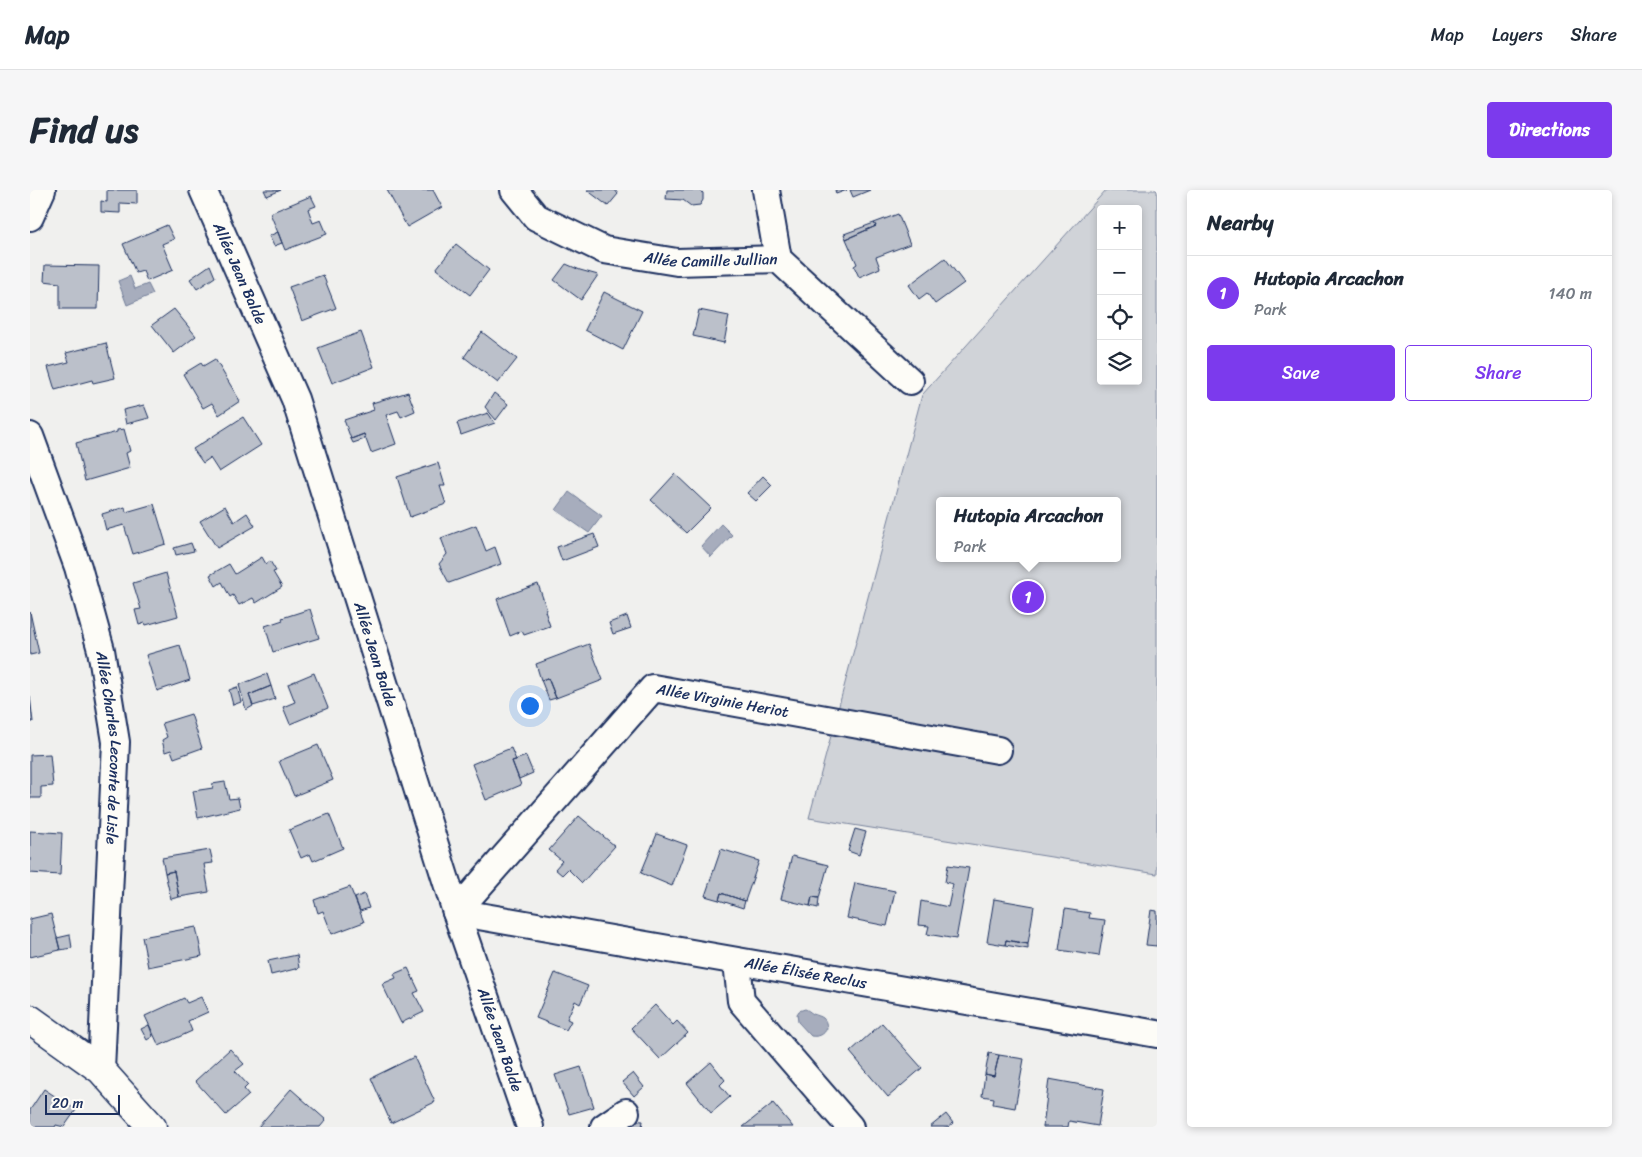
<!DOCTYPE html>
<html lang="en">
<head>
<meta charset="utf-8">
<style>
	:root { --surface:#fff; --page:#f6f6f7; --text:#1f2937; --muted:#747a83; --line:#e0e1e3; --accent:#7c3aed }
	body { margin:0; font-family:Sriracha,sans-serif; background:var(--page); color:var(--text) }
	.controls { position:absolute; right:15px; top:15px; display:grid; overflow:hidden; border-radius:5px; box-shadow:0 2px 8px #0003 }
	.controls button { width:45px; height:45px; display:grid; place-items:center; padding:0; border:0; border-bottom:1px solid var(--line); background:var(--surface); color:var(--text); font:25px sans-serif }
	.scale { position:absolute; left:15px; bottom:12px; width:75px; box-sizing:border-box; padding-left:5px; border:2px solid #1b2f5e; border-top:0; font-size:14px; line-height:18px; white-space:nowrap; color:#1b2f5e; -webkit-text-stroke:4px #fdfcf7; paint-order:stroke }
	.you { position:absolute; left:499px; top:515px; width:18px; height:18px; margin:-12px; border:4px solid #fff; border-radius:50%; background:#1a73e8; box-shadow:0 0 0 8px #1a73e833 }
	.badge { display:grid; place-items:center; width:32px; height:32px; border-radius:50%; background:var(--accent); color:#fff; font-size:16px; font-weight:700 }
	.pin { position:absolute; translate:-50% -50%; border:2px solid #fff; box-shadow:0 1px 5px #0006 }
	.popup { position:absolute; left:906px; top:307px; width:185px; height:65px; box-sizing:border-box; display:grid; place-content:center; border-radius:5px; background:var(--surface); filter:drop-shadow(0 1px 4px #0005); font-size:16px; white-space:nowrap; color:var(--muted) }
	.popup b { font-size:19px; color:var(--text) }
	.popup::after { content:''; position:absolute; left:50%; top:100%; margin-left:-10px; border:10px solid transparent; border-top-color:var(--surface) }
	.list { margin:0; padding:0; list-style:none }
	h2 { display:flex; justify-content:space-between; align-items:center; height:65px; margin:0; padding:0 20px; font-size:21px }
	h2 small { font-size:16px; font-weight:400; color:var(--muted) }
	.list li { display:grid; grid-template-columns:32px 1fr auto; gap:15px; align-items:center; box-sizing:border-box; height:75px; padding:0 20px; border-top:1px solid var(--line) }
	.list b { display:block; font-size:19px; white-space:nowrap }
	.list p { margin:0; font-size:16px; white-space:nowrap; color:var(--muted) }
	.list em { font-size:16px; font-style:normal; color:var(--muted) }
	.actions { display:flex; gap:10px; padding:15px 20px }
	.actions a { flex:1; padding:11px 0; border:1px solid var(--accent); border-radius:5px; text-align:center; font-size:18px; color:var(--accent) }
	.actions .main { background:var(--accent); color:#fff }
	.icon { flex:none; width:28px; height:28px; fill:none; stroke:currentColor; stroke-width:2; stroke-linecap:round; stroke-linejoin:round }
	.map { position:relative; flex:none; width:1127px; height:937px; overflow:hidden; border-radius:5px }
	header { display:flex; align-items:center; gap:30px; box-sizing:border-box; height:70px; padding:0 25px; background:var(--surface); border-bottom:1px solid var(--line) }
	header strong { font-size:24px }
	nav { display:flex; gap:28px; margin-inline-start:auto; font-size:18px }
	.intro { display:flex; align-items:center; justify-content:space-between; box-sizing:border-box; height:120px; padding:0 30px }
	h1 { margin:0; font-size:35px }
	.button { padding:12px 22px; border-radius:5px; background:var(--accent); color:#fff; font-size:18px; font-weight:700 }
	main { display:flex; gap:30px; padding:0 30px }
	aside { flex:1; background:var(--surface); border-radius:5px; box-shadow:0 2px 8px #0003 }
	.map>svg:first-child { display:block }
	.green { fill:#d0d3d8; stroke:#76819b; fill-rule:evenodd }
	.water { fill:#a7adbd; stroke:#6f7b97 }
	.building { fill:#bbc0ca; stroke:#1b2f5e }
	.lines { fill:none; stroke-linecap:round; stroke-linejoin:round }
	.minor-casing { stroke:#1b2f5e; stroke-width:30 }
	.major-casing { stroke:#1b2f5e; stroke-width:31 }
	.minor { stroke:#fdfcf7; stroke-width:26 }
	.major { stroke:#fdfcf7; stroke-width:28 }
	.labels { text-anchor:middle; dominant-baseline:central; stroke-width:4.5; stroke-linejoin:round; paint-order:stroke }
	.street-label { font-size:15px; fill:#1b2f5e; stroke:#fdfcf7 }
</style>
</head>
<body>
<header>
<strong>Map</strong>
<nav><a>Map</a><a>Layers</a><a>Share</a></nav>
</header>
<div class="intro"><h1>Find us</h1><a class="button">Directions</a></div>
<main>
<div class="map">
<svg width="1127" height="937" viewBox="0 0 1127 937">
	<rect width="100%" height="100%" fill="#f0f0ee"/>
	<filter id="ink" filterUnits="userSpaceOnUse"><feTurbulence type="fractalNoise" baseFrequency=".02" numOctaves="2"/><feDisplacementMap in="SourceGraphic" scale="10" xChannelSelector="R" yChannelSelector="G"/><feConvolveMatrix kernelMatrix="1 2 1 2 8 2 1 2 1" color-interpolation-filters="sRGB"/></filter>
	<g filter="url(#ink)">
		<path class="green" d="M 1076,0 L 1127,0 L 1127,684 L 779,628 L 892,205 ZM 1071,19 L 1108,19 L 1108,191 L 1071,191 ZM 909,311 L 1087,311 L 1087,368 L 909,368 Z"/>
		<path class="water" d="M 100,86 L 105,99 L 118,94 L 123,104 L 97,115 L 88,91 Z
			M 539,302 L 572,326 L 559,343 L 526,320 Z
			M 691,334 L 702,345 L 681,367 L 671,356 Z
			M 775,819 C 778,820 780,822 783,824 C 792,827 796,827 797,838 C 794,845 789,847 781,846 L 768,832 L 767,824 L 769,821 Z"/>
		<path class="building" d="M 77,0 L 107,0 L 107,14 L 90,13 L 90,23 L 71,22 L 71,11 L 77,12 Z
			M 234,0 L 251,0 L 237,6 Z
			M 357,0 L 403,0 L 412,17 L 377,37 Z
			M 557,0 L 585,0 L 588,4 L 578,16 Z
			M 637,0 L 670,0 L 673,3 L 673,10 L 670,15 L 661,16 L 653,10 L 636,9 Z
			M 805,0 L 817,0 L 806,4 Z
			M 820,0 L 840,0 L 823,7 Z
			M 281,6 L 286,16 L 278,19 L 283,33 L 291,30 L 297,44 L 255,60 L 240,23 Z
			M 868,24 L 880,54 L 846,67 L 850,78 L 829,87 L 824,76 L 827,74 L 816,49 L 846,36 L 844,33 Z
			M 844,33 L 846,36 L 816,49 L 814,44 Z
			M 137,35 L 144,49 L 132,54 L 143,80 L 117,91 L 113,81 L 106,83 L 93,54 Z
			M 248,42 L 252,53 L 244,56 L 239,46 Z
			M 426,54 L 459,80 L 440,105 L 406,79 Z
			M 915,68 L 934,93 L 905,114 L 897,103 L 889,109 L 879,95 Z
			M 536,74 L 550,80 L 568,85 L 551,110 L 524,90 Z
			M 15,75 L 69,76 L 68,119 L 30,119 L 30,93 L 14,91 Z
			M 180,75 L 185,87 L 167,99 L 160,89 Z
			M 293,85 L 306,118 L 272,131 L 259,97 Z
			M 574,102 L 612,121 L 593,160 L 555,140 Z
			M 144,119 L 166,146 L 144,163 L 122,135 Z
			M 669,120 L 699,126 L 694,153 L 663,146 Z
			M 331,142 L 344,177 L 302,193 L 288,158 Z
			M 452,142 L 487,169 L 468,193 L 434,167 Z
			M 76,153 L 85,188 L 63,193 L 62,190 L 25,200 L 18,177 L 39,172 L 36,163 Z
			M 185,169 L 210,211 L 189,225 L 182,213 L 173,218 L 153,184 L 171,173 L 173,176 Z
			M 378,202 L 385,221 L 371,227 L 368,221 L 356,225 L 366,254 L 341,263 L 334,244 L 321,249 L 314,230 L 344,220 L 342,213 Z
			M 464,203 L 478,214 L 466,230 L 455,217 Z
			M 114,215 L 119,228 L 96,234 L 93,220 Z
			M 458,223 L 465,233 L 431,245 L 427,233 Z
			M 213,227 L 231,255 L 189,282 L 180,268 L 173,273 L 163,259 Z
			M 94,239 L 100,261 L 96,263 L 100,278 L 55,291 L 46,253 L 87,242 L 87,240 Z
			M 334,244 L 335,249 L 323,253 L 321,249 Z
			M 408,273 L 415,296 L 410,296 L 416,314 L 380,327 L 367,287 Z
			M 645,284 L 681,318 L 656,343 L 621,310 Z
			M 733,286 L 742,295 L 726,311 L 717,303 Z
			M 124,314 L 136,354 L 103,364 L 94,335 L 76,340 L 72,324 L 95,317 L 96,322 Z
			M 195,316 L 204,332 L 217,323 L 225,336 L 187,358 L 170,331 Z
			M 446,335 L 456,361 L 465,357 L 471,374 L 419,393 L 409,374 L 417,364 L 411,348 Z
			M 564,344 L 569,357 L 532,371 L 527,357 Z
			M 161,353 L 164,361 L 146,365 L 144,358 Z
			M 232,367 L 236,374 L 240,371 L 246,381 L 243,382 L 252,397 L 226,413 L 223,408 L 209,415 L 203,405 L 200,407 L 192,392 L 186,396 L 180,385 L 199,374 L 205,384 Z
			M 136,383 L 148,426 L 116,435 L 115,433 L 109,435 L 105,420 L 111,419 L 103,393 Z
			M 508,394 L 517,420 L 515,421 L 520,436 L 494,445 L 492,441 L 480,446 L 467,409 Z
			M 280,419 L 289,448 L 243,462 L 235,436 L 253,430 L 252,428 Z
			M 0,422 L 9,463 L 0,465 Z
			M 597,426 L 601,438 L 583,444 L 579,433 Z
			M 559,454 L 573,490 L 526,508 L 518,488 L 511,490 L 506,474 Z
			M 150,455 L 160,490 L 127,501 L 116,465 Z
			M 284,483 L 298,518 L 260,534 L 253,517 L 265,512 L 258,494 Z
			M 237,484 L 241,496 L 219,505 L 223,516 L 216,520 L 209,495 Z
			M 518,488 L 526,508 L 519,510 L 511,490 Z
			M 241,496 L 245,509 L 223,516 L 219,505 Z
			M 207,497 L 211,512 L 203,515 L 199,500 Z
			M 0,506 L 3,532 L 0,532 Z
			M 161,524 L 172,558 L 144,568 L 141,560 L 135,562 L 132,550 L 137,547 L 132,533 Z
			M 288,555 L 303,590 L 264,606 L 249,571 Z
			M 481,558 L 486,570 L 482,571 L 491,595 L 456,610 L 442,574 Z
			M 20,564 L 23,596 L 11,597 L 11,608 L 0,608 L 0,565 Z
			M 496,566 L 503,583 L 489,589 L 482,571 Z
			M 195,592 L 199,609 L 208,608 L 210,618 L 168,628 L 163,601 L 183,598 L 182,594 Z
			M 299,624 L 313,658 L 283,671 L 280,664 L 271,668 L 259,640 Z
			M 549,626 L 585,656 L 552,693 L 538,679 L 532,685 L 525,679 L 532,671 L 519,660 Z
			M 825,639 L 836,642 L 829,665 L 818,661 Z
			M 0,641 L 32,643 L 30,685 L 0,683 Z
			M 627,644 L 657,655 L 642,696 L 611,683 Z
			M 691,659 L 729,671 L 715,711 L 691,703 L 689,710 L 675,706 Z
			M 180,660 L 183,673 L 174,674 L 179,702 L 149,707 L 144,681 L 135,683 L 132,668 Z
			M 762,666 L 798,675 L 789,708 L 782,707 L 780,716 L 751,709 Z
			M 918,675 L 939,678 L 926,749 L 897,744 L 899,736 L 888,735 L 891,711 L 918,717 L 923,694 L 915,692 Z
			M 144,681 L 149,707 L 141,709 L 135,683 Z
			M 825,693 L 865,701 L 857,736 L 817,728 Z
			M 320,697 L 334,732 L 302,744 L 293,721 L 288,723 L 284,710 Z
			M 691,703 L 715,711 L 713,718 L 689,710 Z
			M 334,704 L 339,718 L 330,721 L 325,708 Z
			M 782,707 L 789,708 L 788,718 L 780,716 Z
			M 964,709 L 1004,716 L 998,754 L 976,750 L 975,755 L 957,752 Z
			M 1035,719 L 1060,723 L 1059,728 L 1075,730 L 1069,766 L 1029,760 Z
			M 1121,720 L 1127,721 L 1127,756 L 1116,755 Z
			M 21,724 L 30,760 L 0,767 L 0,729 Z
			M 166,737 L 172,766 L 118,777 L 112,747 Z
			M 40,745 L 42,758 L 30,760 L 27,748 Z
			M 976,750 L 998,754 L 998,759 L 975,755 Z
			M 267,765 L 269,778 L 241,785 L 238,771 Z
			M 378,778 L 389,801 L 384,803 L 394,822 L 371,833 L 352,794 L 366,788 L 364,784 Z
			M 525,783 L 558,796 L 550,814 L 545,811 L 537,829 L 541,831 L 536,840 L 506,828 Z
			M 171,807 L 178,822 L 158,831 L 162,841 L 129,856 L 115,826 L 154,808 L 157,813 Z
			M 625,815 L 643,835 L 647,831 L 658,843 L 630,869 L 601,838 Z
			M 852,833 L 892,878 L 858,907 L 820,862 Z
			M 119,835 L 123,846 L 117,850 L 111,839 Z
			M 200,859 L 214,874 L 205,881 L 218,895 L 214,899 L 219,905 L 196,925 L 165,891 Z
			M 959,863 L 969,865 L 964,886 L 955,884 Z
			M 969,865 L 994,869 L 985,918 L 963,914 L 964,908 L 952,906 L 955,884 L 964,886 Z
			M 384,867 L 405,912 L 361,933 L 341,888 Z
			M 681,872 L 695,890 L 690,895 L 700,907 L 681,923 L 657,893 Z
			M 551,877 L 564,917 L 539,924 L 525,885 Z
			M 603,883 L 614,897 L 604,906 L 592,892 Z
			M 1019,889 L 1074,899 L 1068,936 L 1039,931 L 1038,937 L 1013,937 Z
			M 14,899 L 46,920 L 34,937 L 26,935 L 25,937 L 0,937 L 0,920 Z
			M 261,899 L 296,930 L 290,937 L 228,937 Z
			M 743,913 L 763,937 L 713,937 Z
			M 916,924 L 923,933 L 918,937 L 900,937 Z
			M 597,930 L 613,931 L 612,937 L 585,937 Z"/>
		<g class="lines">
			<g class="minor-casing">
				<g id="minor">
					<path id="s1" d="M 173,0 L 265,209 L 426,722 L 500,937"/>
					<path id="s2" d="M 484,0 L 506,27 L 574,60 L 647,72 L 748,69 L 880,191"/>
					<path d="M 736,0 L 748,69"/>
					<path d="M 0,27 L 12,0"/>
					<path id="s3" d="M 0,246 L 48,377 L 71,460 L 86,552 L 71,880"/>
					<path id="s4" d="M 426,722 L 1127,844"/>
					<path id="s5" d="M 426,722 L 623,498 L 968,560"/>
					<path d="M 707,772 L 711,811 L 820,937"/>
					<path d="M 574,937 L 596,922"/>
				</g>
			</g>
			<g class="major-casing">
				<path id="major" d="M 0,829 L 71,880 L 122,937"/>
			</g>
			<use href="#minor" class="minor"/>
			<use href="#major" class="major"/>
		</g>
	</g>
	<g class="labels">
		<g class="street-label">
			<text stroke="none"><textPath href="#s2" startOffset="218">Allée Camille Jullian</textPath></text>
			<text stroke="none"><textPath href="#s1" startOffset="91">Allée Jean Balde</textPath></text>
			<text stroke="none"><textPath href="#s1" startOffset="496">Allée Jean Balde</textPath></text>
			<text stroke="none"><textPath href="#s5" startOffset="369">Allée Virginie Heriot</textPath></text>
			<text stroke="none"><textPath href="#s3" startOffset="324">Allée Charles Leconte de Lisle</textPath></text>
			<text stroke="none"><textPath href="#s4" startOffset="355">Allée Élisée Reclus</textPath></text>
			<text stroke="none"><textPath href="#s1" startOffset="901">Allée Jean Balde</textPath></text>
		</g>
	</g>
</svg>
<div class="controls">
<button>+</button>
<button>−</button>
<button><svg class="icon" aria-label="locate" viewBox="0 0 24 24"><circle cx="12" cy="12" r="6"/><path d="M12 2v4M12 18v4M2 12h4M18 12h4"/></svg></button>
<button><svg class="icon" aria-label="layers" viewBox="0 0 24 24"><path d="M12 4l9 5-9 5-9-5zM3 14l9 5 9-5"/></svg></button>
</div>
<div class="scale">20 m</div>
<div class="you"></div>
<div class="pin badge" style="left:998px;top:407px">1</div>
<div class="popup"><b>Hutopia Arcachon</b>Park</div>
</div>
<aside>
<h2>Nearby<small></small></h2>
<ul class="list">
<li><span class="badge">1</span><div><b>Hutopia Arcachon</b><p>Park</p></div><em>140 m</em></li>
</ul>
<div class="actions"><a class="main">Save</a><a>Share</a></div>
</aside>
</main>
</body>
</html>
